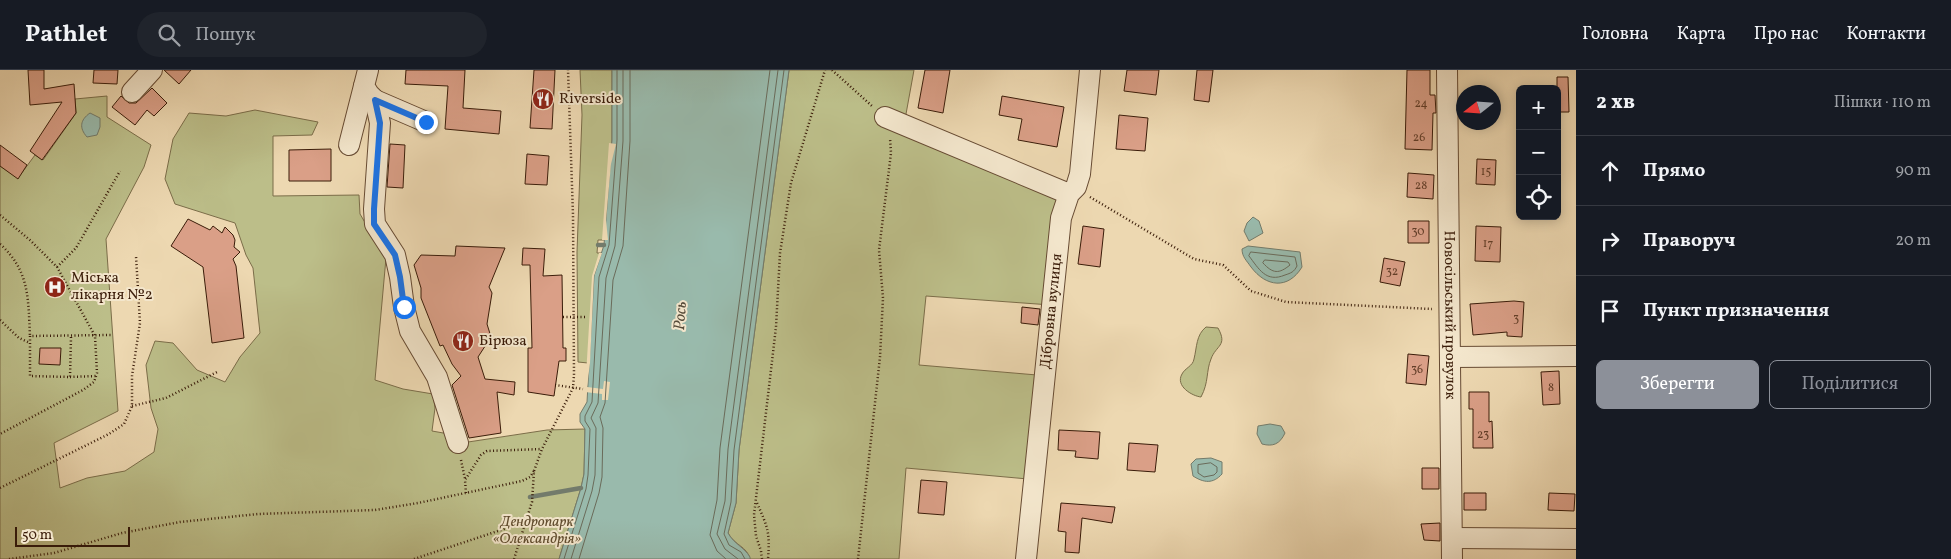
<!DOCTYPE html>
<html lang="uk">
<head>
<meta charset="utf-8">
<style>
	:root { --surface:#171b24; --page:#20242c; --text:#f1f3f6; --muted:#9ea1a6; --line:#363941; --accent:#8c9099 }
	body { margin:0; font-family:Vollkorn,serif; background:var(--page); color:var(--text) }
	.controls { position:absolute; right:15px; top:15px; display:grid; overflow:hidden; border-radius:8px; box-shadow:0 2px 12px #0003 }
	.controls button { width:45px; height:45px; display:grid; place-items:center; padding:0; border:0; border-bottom:1px solid var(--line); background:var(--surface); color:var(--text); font:25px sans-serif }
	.compass { position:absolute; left:1456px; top:15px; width:45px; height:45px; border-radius:50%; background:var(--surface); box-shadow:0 2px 12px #0003; rotate:253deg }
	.scale { position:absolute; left:15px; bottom:12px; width:115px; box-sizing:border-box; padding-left:5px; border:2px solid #3a1c09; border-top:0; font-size:14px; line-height:18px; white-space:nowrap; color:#3a1c09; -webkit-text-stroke:4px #f3e6cc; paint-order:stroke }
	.stop { position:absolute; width:15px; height:15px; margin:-11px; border:4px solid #1a73e8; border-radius:50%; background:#fff }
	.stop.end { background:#1a73e8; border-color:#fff; box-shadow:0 1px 5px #0008 }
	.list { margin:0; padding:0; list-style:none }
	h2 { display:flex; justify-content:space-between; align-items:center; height:65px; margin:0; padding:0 20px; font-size:21px }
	h2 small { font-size:16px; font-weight:400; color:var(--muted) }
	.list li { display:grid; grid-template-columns:32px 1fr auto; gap:15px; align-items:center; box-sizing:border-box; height:70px; padding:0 20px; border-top:1px solid var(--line) }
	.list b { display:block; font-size:19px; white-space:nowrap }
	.list em { font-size:16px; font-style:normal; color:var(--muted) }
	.actions { display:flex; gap:10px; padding:15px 20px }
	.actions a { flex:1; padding:11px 0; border:1px solid var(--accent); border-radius:8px; text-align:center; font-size:18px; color:var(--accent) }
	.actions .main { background:var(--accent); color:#fff }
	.icon { flex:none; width:28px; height:28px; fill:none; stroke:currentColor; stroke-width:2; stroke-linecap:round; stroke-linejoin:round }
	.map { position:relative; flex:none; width:1576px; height:489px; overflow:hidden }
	header { display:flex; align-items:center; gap:30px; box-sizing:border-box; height:70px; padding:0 25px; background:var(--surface); border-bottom:1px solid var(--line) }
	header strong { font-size:24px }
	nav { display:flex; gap:28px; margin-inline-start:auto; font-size:18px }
	.search { width:350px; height:45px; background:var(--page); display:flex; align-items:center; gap:12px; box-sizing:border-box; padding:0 18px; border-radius:28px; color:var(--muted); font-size:19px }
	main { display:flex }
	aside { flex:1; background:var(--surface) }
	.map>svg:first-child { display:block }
	.green { fill:#bcbe89; stroke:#7b6d49 }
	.water { fill:#99baac; stroke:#737b6b }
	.pier { fill:#edd8b1 }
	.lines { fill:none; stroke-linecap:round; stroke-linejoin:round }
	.shore { stroke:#6a6b5a; stroke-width:1 }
	.stream { stroke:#737b6b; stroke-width:4.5 }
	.building { fill:#da9f87; stroke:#3a1c09 }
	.minor-casing { stroke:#674b33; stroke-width:22 }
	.path { stroke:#3a1c09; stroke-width:2.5; stroke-dasharray:1 2.5; stroke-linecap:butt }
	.minor { stroke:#f3e6cc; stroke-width:20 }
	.route { stroke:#1a73e8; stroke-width:6 }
	.labels { text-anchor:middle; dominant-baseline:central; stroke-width:4; stroke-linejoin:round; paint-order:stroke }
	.number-label { font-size:12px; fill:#623d28 }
	.poi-label { font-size:15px; fill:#3a1c09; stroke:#f3e6cc; text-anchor:start }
	.street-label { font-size:15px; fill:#3a1c09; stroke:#f3e6cc }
	.park-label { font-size:15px; font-style:italic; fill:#614d2f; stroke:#f3e6cc }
	.water-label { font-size:16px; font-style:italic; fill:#564b3a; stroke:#f3e6cc }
</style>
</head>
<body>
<header>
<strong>Pathlet</strong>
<div class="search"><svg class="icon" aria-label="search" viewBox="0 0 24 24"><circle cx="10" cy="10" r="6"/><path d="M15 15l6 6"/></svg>Пошук</div>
<nav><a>Головна</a><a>Карта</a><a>Про нас</a><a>Контакти</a></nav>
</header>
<main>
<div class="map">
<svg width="1576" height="489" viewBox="0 0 1576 489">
	<rect width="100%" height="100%" fill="#edd8b1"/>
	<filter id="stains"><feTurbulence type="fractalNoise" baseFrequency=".004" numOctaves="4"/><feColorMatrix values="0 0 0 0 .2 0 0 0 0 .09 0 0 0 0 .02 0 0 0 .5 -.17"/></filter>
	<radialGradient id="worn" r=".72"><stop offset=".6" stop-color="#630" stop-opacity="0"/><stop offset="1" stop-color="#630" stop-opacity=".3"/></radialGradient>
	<path class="green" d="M 580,0 L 612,0 L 612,70 L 604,170 L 598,170 L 597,183 L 602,183 L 594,206 L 588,293 L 578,292 L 577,182 L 582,45 Z
		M 789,0 L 914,0 L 904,55 L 1069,124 L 1051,235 L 926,226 L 919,295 L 1037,305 L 1028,409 L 906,398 L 899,489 L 750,489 C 747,476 735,476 728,463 L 736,433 L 739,380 Z
		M 107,26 L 107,47 L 151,75 L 144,97 L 106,169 L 118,341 L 54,373 L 60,418 L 87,408 L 125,401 L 154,382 L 158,359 L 151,338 L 146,295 L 155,271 L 173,273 L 197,300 L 225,312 L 240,287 L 260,263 L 253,198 L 246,185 L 235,153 L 175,134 L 165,109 L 173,69 L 189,43 L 226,46 L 255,40 L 318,52 L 312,65 L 273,66 L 273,126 L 359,125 L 360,144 L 386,188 L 375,310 L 403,319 L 433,324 L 435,338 L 432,361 L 449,364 L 455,374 L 547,360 L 585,359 L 584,404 L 581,418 L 559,489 L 0,489 L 0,96 L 18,108 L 35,85 L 43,90 L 76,43 L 75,29 Z
		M 1206,257 L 1218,258 C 1228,276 1216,275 1211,289 C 1206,301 1209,312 1201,327 C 1192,326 1175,316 1182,304 C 1185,298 1193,296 1194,289 C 1197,277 1196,265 1206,257 Z"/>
	<path class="water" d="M 612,0 L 789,0 L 739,380 L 736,433 L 728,463 C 734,474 744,477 750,487 L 750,489 L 559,489 L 581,418 L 584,404 L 585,359 L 580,352 L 580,344 L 587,332 L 594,206 L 604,175 L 612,70 Z
		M 90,43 L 100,48 L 100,57 L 97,65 L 87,67 C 79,58 80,50 90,43 Z
		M 1253,147 L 1259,151 L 1263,163 L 1249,171 L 1244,161 L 1247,153 Z
		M 1248,176 L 1300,182 L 1302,197 C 1288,220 1266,217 1251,197 C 1247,191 1242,187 1242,179 Z
		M 1270,354 L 1281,356 L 1285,363 C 1280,374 1273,377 1262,374 L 1257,364 L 1258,356 Z
		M 1211,388 L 1222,392 L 1222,404 C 1213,414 1204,413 1193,406 L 1191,394 L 1196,389 Z"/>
	<path class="pier" d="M 609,73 L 616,74 L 611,94 L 606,150 L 608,170 L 602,170 Z
		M 599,183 L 602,183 L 594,206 L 590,293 L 587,317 L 603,319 L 604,311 L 610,312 L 608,330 L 602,330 L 602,324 L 585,322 L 592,206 Z"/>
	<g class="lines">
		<path class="shore" d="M 1251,182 L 1295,187 L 1297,196 C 1294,202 1291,203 1285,205 C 1266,213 1259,199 1249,186 Z
			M 1265,190 L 1288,192 L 1290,195 C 1279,204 1273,204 1263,193 Z
			M 1211,393 L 1217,397 L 1217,402 L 1214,405 L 1204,407 L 1198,403 L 1198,395 Z
			M 564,489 L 586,419 L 588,405 L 590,359 L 585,351 L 585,346 L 592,332 L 599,207 L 609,175 L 617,70 L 617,0
			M 571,489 L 592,421 L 595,405 L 596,358 L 591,348 L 598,333 L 606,208 L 615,176 L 623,71 L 623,0
			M 579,489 L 599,423 L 602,407 L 603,358 L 600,347 L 605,333 L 613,210 L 623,176 L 630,71 L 630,0
			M 726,489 L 717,481 L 710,465 L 717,430 L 720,378 L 770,0
			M 738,489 L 725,479 L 717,464 L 725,431 L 728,379 L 778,0
			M 745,489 L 741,482 L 729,475 L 724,464 L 731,432 L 734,380 L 784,0"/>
		<path class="stream" d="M 598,175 L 604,175
			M 530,427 L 581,418"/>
	</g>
	<path class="building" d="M 28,0 L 44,0 L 44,19 L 74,14 L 76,43 L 42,90 L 30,81 L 62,32 L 30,35 Z
		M 94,0 L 118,0 L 117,14 L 93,13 Z
		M 164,0 L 191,0 L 179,14 Z
		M 406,0 L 465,0 L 463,38 L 501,41 L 499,64 L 445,59 L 448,16 L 405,14 Z
		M 534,0 L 555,0 L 552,59 L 530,58 Z
		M 925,0 L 950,0 L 943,43 L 918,38 Z
		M 1127,0 L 1159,0 L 1156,25 L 1124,21 Z
		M 1197,0 L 1213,0 L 1209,32 L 1194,30 Z
		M 1407,0 L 1430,0 L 1430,25 L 1435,25 L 1436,43 L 1433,43 L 1432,80 L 1405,79 Z
		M 1557,7 L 1568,7 L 1569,42 L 1557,42 Z
		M 152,18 L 167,33 L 154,46 L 147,40 L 135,55 L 112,37 L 121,26 L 129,33 L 136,33 Z
		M 1002,26 L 1064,37 L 1057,77 L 1018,70 L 1022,49 L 999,45 Z
		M 1119,45 L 1148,48 L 1145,81 L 1116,79 Z
		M 390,74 L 405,75 L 403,118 L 387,117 Z
		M 0,75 L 27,95 L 18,109 L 0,96 Z
		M 331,79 L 331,111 L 289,111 L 289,80 Z
		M 527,84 L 549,86 L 547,115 L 525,114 Z
		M 1477,89 L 1496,90 L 1495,115 L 1476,114 Z
		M 1408,103 L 1434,105 L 1433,129 L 1407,127 Z
		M 188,149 L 210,160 L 213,156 L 222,163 L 225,157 L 233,165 L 235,170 L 234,177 L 240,182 L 233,189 L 236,196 L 244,268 L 212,273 L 203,197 L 171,176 Z
		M 1408,151 L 1429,151 L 1429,173 L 1408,173 Z
		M 1083,156 L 1104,159 L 1100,197 L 1078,194 Z
		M 1476,156 L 1501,157 L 1500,192 L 1475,191 Z
		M 456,176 L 505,178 L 489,217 L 492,223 L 487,254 L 491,267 L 478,287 L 485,309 L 515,312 L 514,325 L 497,322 L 501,363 L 469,368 L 452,315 L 461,306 L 452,294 L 443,275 L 440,276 L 421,228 L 421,218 L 414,195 L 421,185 L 455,186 Z
		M 523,178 L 545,179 L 543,206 L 562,205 L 563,278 L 566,278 L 566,291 L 559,291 L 554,326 L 528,322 L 528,278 L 532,278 L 530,195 L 522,195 Z
		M 1384,188 L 1405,192 L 1400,216 L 1380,212 Z
		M 1514,231 L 1524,232 L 1522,267 L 1507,266 L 1507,262 L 1473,265 L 1470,234 Z
		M 1022,237 L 1040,239 L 1038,255 L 1021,253 Z
		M 40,278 L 61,278 L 60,295 L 39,294 Z
		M 1408,284 L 1429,286 L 1426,315 L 1406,313 Z
		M 1559,301 L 1560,334 L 1543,335 L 1541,302 Z
		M 1469,322 L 1489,322 L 1489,352 L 1492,351 L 1493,378 L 1473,378 L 1473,339 L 1469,339 Z
		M 1059,360 L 1100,362 L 1098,389 L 1075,387 L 1076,381 L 1058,380 Z
		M 1129,373 L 1158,375 L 1155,402 L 1127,400 Z
		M 1422,398 L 1439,398 L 1439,419 L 1422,419 Z
		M 921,410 L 947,412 L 944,445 L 918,443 Z
		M 1464,423 L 1486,423 L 1486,440 L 1464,440 Z
		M 1549,423 L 1575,424 L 1574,441 L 1548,440 Z
		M 1061,433 L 1115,437 L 1112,453 L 1082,448 L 1079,483 L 1065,482 L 1066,462 L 1058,461 Z
		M 1440,453 L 1440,471 L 1424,470 L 1421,454 Z"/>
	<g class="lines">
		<g class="minor-casing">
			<g id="minor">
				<path d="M 368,0 L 364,16 L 369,24 L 375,30 L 380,53 L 374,139 L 375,154 L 395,185 L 400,207 L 404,237 L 410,261 L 437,307 L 458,373"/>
				<path id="s1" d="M 1447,0 L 1452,489"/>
				<path d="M 132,22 L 152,0"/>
				<path d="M 375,30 L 426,52"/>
				<path d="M 885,47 L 1069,124"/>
				<path d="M 349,75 L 364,16"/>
				<path d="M 1451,287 L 1576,286"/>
				<path d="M 1452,468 L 1576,469"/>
				<path id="s2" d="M 1026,489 L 1061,148 L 1069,124 L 1076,117 L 1080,104 L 1090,0"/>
			</g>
		</g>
		<path class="path" d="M 832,0 L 872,36
			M 1090,127 L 1194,189 L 1223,195 L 1251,221 L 1286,232 L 1432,239
			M 0,145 L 31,171 L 57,197 L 95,266 L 97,303 L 94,312 L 83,320 L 0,364
			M 0,174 C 30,201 28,229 30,266
			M 57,197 L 76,178 L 120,101
			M 563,247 L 587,247
			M 0,250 L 19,268 L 30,273
			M 71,267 L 70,307 L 30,306 L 30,266 L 112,265
			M 70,307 L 96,306
			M 555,315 L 583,319
			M 132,336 L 166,328 L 217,302
			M 461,390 L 465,409
			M 0,418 L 109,364 L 124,354 L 132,336 L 132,306 L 140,253 L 136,186
			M 466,423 L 465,410 L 481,385 L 487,381 L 542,379
			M 757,433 C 768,458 770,462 768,489
			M 9,489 L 54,483 L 122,463 L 180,452 L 258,444 L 375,440 L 418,433 L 522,411 L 530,407 L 534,401
			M 414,489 L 525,452
			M 514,489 L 532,432 L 534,401 L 542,379 L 573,318 L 574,305 L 573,145 L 568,0
			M 762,489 L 761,481 L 756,466 L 754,445 L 776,257 L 780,183 L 791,113 L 825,0
			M 858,489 L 880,287 L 883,228 L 879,180 L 891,83 L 890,68"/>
		<use href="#minor" class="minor"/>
	</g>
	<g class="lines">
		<path class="route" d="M 404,237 L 400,207 L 395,185 L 374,154 L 374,139 L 380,53 L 375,30 L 426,52"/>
	</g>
	<defs>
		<g id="restaurant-disc" transform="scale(1.125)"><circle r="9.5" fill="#8f2418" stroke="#f3e6cc"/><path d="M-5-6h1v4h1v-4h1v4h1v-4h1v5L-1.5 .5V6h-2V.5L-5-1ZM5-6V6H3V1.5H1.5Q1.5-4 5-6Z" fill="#fff"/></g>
		<g id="hospital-disc" transform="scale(1.125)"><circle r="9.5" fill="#8f2418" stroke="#f3e6cc"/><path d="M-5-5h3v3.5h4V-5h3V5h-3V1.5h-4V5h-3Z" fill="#fff"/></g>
	</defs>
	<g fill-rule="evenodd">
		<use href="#restaurant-disc" x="543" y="29"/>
		<use href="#hospital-disc" x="55" y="217"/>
		<use href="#restaurant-disc" x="463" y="271"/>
	</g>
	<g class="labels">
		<g class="number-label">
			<text x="1421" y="34">24</text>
			<text x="1419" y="68">26</text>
			<text x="1486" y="102">15</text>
			<text x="1421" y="116">28</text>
			<text x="1418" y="162">30</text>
			<text x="1488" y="174">17</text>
			<text x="1392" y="202">32</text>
			<text x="1516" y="249">3</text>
			<text x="1417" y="300">36</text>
			<text x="1551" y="318">8</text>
			<text x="1483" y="365">23</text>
		</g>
		<g class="poi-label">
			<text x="559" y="29">Riverside</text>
			<text x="71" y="208">Міська<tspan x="71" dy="17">лікарня №2</tspan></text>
			<text x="479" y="271">Бірюза</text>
		</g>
		<g class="street-label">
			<text stroke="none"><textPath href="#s2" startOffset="249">Дібровна вулиця</textPath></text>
			<text stroke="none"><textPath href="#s1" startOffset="245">Новосільський провулок</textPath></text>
		</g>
		<g class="park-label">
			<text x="537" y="452">Дендропарк<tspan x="537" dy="17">«Олександрія»</tspan></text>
		</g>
		<g class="water-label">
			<text transform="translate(681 246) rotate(-86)">Рось</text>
		</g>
	</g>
	<rect width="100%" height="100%" filter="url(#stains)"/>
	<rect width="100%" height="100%" fill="url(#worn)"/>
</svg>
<div class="controls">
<button>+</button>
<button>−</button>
<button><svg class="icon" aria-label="locate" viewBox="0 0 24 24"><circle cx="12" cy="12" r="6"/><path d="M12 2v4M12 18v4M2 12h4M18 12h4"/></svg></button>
</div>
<svg class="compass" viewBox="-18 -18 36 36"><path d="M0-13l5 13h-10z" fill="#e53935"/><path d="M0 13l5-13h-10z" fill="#9ea1a6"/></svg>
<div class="scale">50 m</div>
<div class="stop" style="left:404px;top:237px"></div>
<div class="stop end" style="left:426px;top:52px"></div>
</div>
<aside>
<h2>2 хв<small>Пішки · 110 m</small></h2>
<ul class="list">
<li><svg class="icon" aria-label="ahead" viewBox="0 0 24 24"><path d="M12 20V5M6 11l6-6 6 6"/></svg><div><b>Прямо</b></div><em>90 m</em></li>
<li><svg class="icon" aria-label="right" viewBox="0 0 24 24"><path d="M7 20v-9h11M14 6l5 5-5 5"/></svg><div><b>Праворуч</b></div><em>20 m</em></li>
<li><svg class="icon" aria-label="arrive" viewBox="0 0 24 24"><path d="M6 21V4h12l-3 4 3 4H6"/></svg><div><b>Пункт призначення</b></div></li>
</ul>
<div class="actions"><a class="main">Зберегти</a><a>Поділитися</a></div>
</aside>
</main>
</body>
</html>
